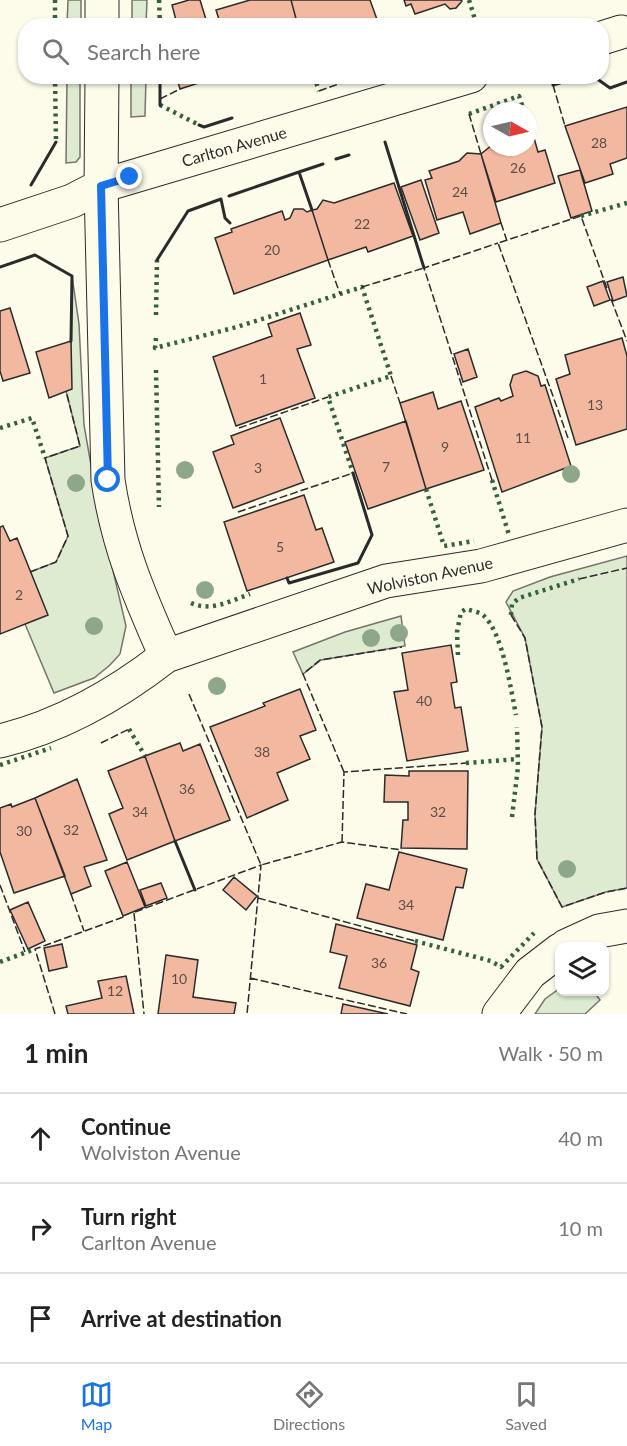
<!DOCTYPE html>
<html lang="en">
<head>
<meta charset="utf-8">
<style>
	:root { --surface:#fff; --page:#f6f6f6; --text:#222; --muted:#767676; --line:#e0e0e0; --accent:#1a73e8 }
	body { margin:0; font-family:Lato,sans-serif; background:var(--page); color:var(--text) }
	.controls { position:absolute; right:18px; bottom:18px; display:grid; overflow:hidden; border-radius:12px; box-shadow:0 2px 4px #0004 }
	.controls button { width:54px; height:54px; display:grid; place-items:center; padding:0; border:0; border-bottom:2px solid var(--line); background:var(--surface); color:var(--text); font:30px sans-serif }
	.compass { position:absolute; left:483px; top:102px; width:54px; height:54px; border-radius:50%; background:var(--surface); box-shadow:0 2px 4px #0004; rotate:98deg }
	.stop { position:absolute; width:18px; height:18px; margin:-14px; border:4px solid #1a73e8; border-radius:50%; background:#fff }
	.stop.end { background:#1a73e8; border-color:#fff; box-shadow:0 2px 6px #0008 }
	.list { margin:0; padding:0; list-style:none }
	h2 { display:flex; justify-content:space-between; align-items:center; height:78px; margin:0; padding:0 24px; font-size:26px }
	h2 small { font-size:20px; font-weight:400; color:var(--muted) }
	.list li { display:grid; grid-template-columns:39px 1fr auto; gap:18px; align-items:center; box-sizing:border-box; height:90px; padding:0 24px; border-top:2px solid var(--line) }
	.list b { display:block; font-size:22px; white-space:nowrap }
	.list p { margin:0; font-size:20px; white-space:nowrap; color:var(--muted) }
	.list em { font-size:20px; font-style:normal; color:var(--muted) }
	.icon { flex:none; width:33px; height:33px; fill:none; stroke:currentColor; stroke-width:2; stroke-linecap:round; stroke-linejoin:round }
	.map { position:relative; flex:none; width:627px; height:1014px; overflow:hidden }
	.search { position:absolute; background:var(--surface); box-shadow:0 2px 4px #0004; left:18px; right:18px; top:18px; height:66px; display:flex; align-items:center; gap:15px; box-sizing:border-box; padding:0 21px; border-radius:24px; color:var(--muted); font-size:22px }
	.sheet { height:348px; background:var(--surface) }
	nav { display:flex; justify-content:space-around; align-items:center; box-sizing:border-box; height:84px; border-top:2px solid var(--line); background:var(--surface); font-size:16px; color:var(--muted) }
	nav a { display:grid; justify-items:center; gap:3px }
	nav .on { color:var(--accent) }
	.map>svg:first-child { display:block }
	.green { fill:#deebd1; stroke:#74746e; stroke-width:1.5 }
	.building { fill:#f2b8a0; stroke:#2b2b2b; stroke-width:1.5 }
	.lines { fill:none; stroke-linecap:round; stroke-linejoin:round }
	.street-casing { stroke:#2b2b2b; stroke-width:35 }
	.street { stroke:#fdfbea; stroke-width:33 }
	.hedge { stroke:#34623c; stroke-width:4.5; stroke-dasharray:3 4.5; stroke-linecap:butt }
	.fence { stroke:#2b2b2b; stroke-width:1.5; stroke-dasharray:8 3; stroke-linecap:butt }
	.wall { stroke:#2b2b2b; stroke-width:3 }
	.tree { fill:#8ea78a }
	.route { stroke:#1a73e8; stroke-width:8 }
	.labels { text-anchor:middle; dominant-baseline:central; stroke-width:4.5; stroke-linejoin:round; paint-order:stroke }
	.number-label { font-size:14px; fill:#5d4e48 }
	.street-label { font-size:16px; fill:#2b2b2b; stroke:#fdfbea }
</style>
</head>
<body>
<div class="map">
<svg width="627" height="1014" viewBox="0 0 627 1014">
	<rect width="100%" height="100%" fill="#fdfbea"/>
	<path class="green" d="M 68,0 L 81,0 L 81,25 L 67,25 Z
		M 132,0 L 147,0 L 146,25 L 132,25 Z
		M 67,77 L 80,77 L 80,157 L 76,162 L 66,163 Z
		M 131,77 L 146,77 L 145,116 L 131,117 Z
		M 72,276 L 79,324 L 84,425 L 99,511 L 126,626 L 120,654 L 110,665 L 94,678 L 54,693 L 25,624 L 30,572 L 56,562 L 68,536 L 45,458 L 80,446 L 66,391 L 71,341 Z
		M 627,556 L 627,888 L 606,892 L 562,907 L 537,859 L 535,814 L 542,727 L 525,638 L 506,602 L 513,591 L 550,577 Z
		M 401,616 L 405,646 L 321,660 L 303,674 L 293,652 L 345,632 Z
		M 559,989 L 560,992 L 594,992 L 600,1000 L 585,1014 L 535,1014 L 545,999 Z"/>
	<path class="building" d="M 189,0 L 200,0 L 208,26 L 172,26 L 177,24 L 172,5 Z
		M 250,0 L 291,0 L 298,26 L 221,26 L 216,10 Z
		M 291,0 L 370,0 L 379,25 L 298,26 Z
		M 404,0 L 461,0 L 462,1 L 456,8 L 450,9 L 445,4 L 415,14 L 411,4 L 406,6 Z
		M 176,76 L 220,76 L 180,89 Z
		M 627,107 L 627,158 L 610,164 L 613,174 L 585,183 L 565,126 Z
		M 534,138 L 538,152 L 545,150 L 555,183 L 496,202 L 481,154 L 492,145 L 492,147 L 528,147 L 528,139 Z
		M 467,153 L 481,154 L 501,223 L 470,234 L 463,212 L 437,220 L 425,180 L 432,178 L 429,171 L 459,161 Z
		M 580,170 L 592,211 L 571,218 L 558,176 Z
		M 421,180 L 439,233 L 420,240 L 401,187 Z
		M 394,183 L 413,236 L 368,252 L 366,247 L 328,260 L 312,210 L 317,209 L 323,200 L 334,203 Z
		M 294,209 L 303,209 L 307,212 L 312,210 L 328,260 L 234,294 L 215,238 L 232,232 L 231,229 L 282,211 L 285,220 L 290,218 Z
		M 623,277 L 627,296 L 613,301 L 607,282 Z
		M 603,281 L 610,300 L 594,306 L 587,287 Z
		M 10,308 L 30,373 L 3,381 L 0,371 L 0,311 Z
		M 300,313 L 311,345 L 297,349 L 315,398 L 236,426 L 213,357 L 272,336 L 268,324 Z
		M 622,338 L 627,356 L 627,429 L 576,445 L 556,379 L 570,374 L 565,355 Z
		M 71,341 L 72,389 L 49,398 L 36,352 Z
		M 468,349 L 477,377 L 463,382 L 454,354 Z
		M 526,371 L 538,376 L 541,386 L 545,385 L 571,466 L 502,492 L 475,407 L 499,398 L 501,401 L 513,396 L 510,385 L 513,375 Z
		M 433,392 L 438,409 L 461,401 L 484,470 L 426,489 L 400,403 Z
		M 280,418 L 304,482 L 233,508 L 213,452 L 234,444 L 231,436 Z
		M 406,421 L 426,489 L 368,509 L 345,442 Z
		M 304,495 L 316,530 L 322,528 L 334,562 L 247,591 L 224,522 Z
		M 3,526 L 10,541 L 17,538 L 48,615 L 0,634 L 0,527 Z
		M 451,645 L 457,682 L 451,683 L 455,708 L 461,707 L 468,751 L 407,761 L 394,692 L 408,690 L 402,653 Z
		M 300,689 L 316,730 L 300,736 L 310,759 L 277,773 L 288,800 L 247,818 L 210,727 L 265,706 L 263,703 Z
		M 180,743 L 183,751 L 200,744 L 230,820 L 175,841 L 145,756 Z
		M 145,756 L 175,841 L 127,860 L 109,814 L 123,808 L 108,771 Z
		M 409,771 L 468,771 L 467,849 L 401,848 L 403,820 L 408,820 L 408,802 L 384,802 L 385,775 L 409,776 Z
		M 77,779 L 107,860 L 84,867 L 91,886 L 71,894 L 35,798 Z
		M 35,798 L 65,876 L 14,893 L 0,852 L 0,808 L 11,804 L 12,807 Z
		M 399,852 L 467,869 L 463,888 L 456,887 L 443,940 L 357,918 L 366,884 L 389,890 Z
		M 127,862 L 145,907 L 123,916 L 105,871 Z
		M 234,877 L 257,896 L 246,910 L 223,890 Z
		M 161,883 L 167,898 L 146,906 L 140,890 Z
		M 28,902 L 45,941 L 28,949 L 10,910 Z
		M 336,924 L 417,945 L 411,969 L 419,972 L 410,1006 L 339,988 L 347,956 L 330,952 Z
		M 62,944 L 67,967 L 49,971 L 44,948 Z
		M 166,955 L 198,960 L 193,997 L 236,1003 L 234,1014 L 158,1014 Z
		M 126,976 L 134,1014 L 68,1014 L 66,1006 L 102,998 L 98,981 Z
		M 343,1004 L 388,1014 L 341,1014 Z"/>
	<g class="lines">
		<g class="street-casing">
			<path id="street" d="M 102,26 L 102,0
				M 602,38 L 621,32
				M 102,76 L 101,186 L 108,480 C 118,547 139,595 166,656
				M 0,225 L 72,201 L 101,186 L 471,76
				M 0,741 C 62,726 116,695 166,656 L 386,581 L 481,566 L 627,525
				M 566,946 L 599,931 L 627,926
				M 499,1014 L 530,973 L 560,950"/>
		</g>
		<use href="#street" class="street"/>
		<path class="hedge" d="M 55,0 L 55,26
			M 159,0 L 160,26
			M 469,0 L 477,26
			M 55,76 L 56,142
			M 314,76 L 319,91
			M 160,105 L 199,125
			M 469,114 L 519,96 L 524,111
			M 581,216 L 627,203
			M 156,315 L 157,260
			M 156,338 L 155,348 L 237,327 L 362,287 L 391,376 L 328,397 L 353,473
			M 156,370 L 159,507
			M 0,428 L 32,418 L 45,458
			M 492,480 L 509,535
			M 426,489 L 444,546 L 474,541
			M 191,603 C 211,612 230,601 250,594
			M 511,615 L 512,604 L 519,598 L 579,579
			M 458,655 L 457,632 L 461,612 L 466,609 C 472,611 480,612 484,616 C 503,634 511,690 516,715
			M 129,729 L 145,756
			M 466,763 L 518,759
			M 0,765 L 51,748
			M 512,817 L 518,767 L 517,727
			M 415,941 L 491,961 L 501,967 L 534,933
			M 0,962 L 35,949"/>
		<path class="fence" d="M 553,85 L 565,126
			M 319,91 L 361,76
			M 160,99 L 180,89
			M 469,114 L 481,154
			M 501,223 L 507,241
			M 328,260 L 340,294
			M 362,287 L 424,268
			M 611,299 L 627,341
			M 391,376 L 400,403
			M 239,428 L 328,397
			M 568,438 L 498,243 L 581,216 L 608,291
			M 492,480 L 424,268 L 498,243
			M 238,512 L 353,473
			M 30,572 L 56,562 L 68,536 L 45,458 L 80,446 L 66,391
			M 579,579 L 627,568
			M 511,615 L 525,638 L 542,727 L 535,814 L 537,859 L 562,907 L 606,892 L 627,888
			M 189,694 L 261,865 L 342,842 L 402,850
			M 101,743 L 129,729
			M 344,772 L 303,674 L 320,660 L 402,647
			M 342,842 L 344,772 L 466,763
			M 0,885 L 25,952
			M 71,894 L 84,931
			M 258,898 L 415,941
			M 135,912 L 261,865 L 247,1014
			M 134,913 L 144,1014
			M 250,978 L 407,1014
			M 55,1014 L 35,949 L 126,916"/>
		<path class="wall" d="M 160,76 L 160,105
			M 593,76 L 610,88 L 627,82
			M 553,85 L 560,83
			M 199,125 L 204,127 L 232,118
			M 385,142 L 424,268
			M 336,159 L 349,155
			M 299,172 L 323,164
			M 31,185 L 56,142
			M 229,196 L 299,172 L 312,210
			M 157,260 L 188,211 L 221,199 L 225,218 L 230,223
			M 0,267 L 35,255 L 72,276 L 71,341
			M 287,578 L 289,583 L 358,563 L 372,535 L 353,473
			M 175,841 L 195,890"/>
	</g>
	<g class="tree">
		<circle cx="185" cy="470" r="9"/>
		<circle cx="571" cy="474" r="9"/>
		<circle cx="76" cy="483" r="9"/>
		<circle cx="205" cy="590" r="9"/>
		<circle cx="94" cy="626" r="9"/>
		<circle cx="399" cy="633" r="9"/>
		<circle cx="371" cy="638" r="9"/>
		<circle cx="217" cy="686" r="9"/>
		<circle cx="567" cy="869" r="9"/>
	</g>
	<g class="lines">
		<path class="route" d="M 108,480 L 101,186 L 130,177"/>
	</g>
	<g class="labels">
		<g class="number-label">
			<text x="599" y="142">28</text>
			<text x="518" y="167">26</text>
			<text x="460" y="191">24</text>
			<text x="362" y="223">22</text>
			<text x="272" y="249">20</text>
			<text x="263" y="378">1</text>
			<text x="595" y="404">13</text>
			<text x="523" y="437">11</text>
			<text x="445" y="446">9</text>
			<text x="386" y="466">7</text>
			<text x="258" y="467">3</text>
			<text x="280" y="546">5</text>
			<text x="19" y="594">2</text>
			<text x="424" y="700">40</text>
			<text x="262" y="751">38</text>
			<text x="187" y="788">36</text>
			<text x="140" y="811">34</text>
			<text x="438" y="811">32</text>
			<text x="71" y="829">32</text>
			<text x="24" y="830">30</text>
			<text x="406" y="904">34</text>
			<text x="379" y="962">36</text>
			<text x="179" y="978">10</text>
			<text x="115" y="990">12</text>
		</g>
		<g class="street-label">
			<text transform="translate(234 146) rotate(-16)">Carlton Avenue</text>
			<text transform="translate(430 575) rotate(-12)">Wolviston Avenue</text>
		</g>
	</g>
</svg>
<div class="controls">
<button><svg class="icon" aria-label="layers" viewBox="0 0 24 24"><path d="M12 4l9 5-9 5-9-5zM3 14l9 5 9-5"/></svg></button>
</div>
<svg class="compass" viewBox="-18 -18 36 36"><path d="M0-13l5 13h-10z" fill="#e53935"/><path d="M0 13l5-13h-10z" fill="#767676"/></svg>
<div class="stop" style="left:108px;top:480px"></div>
<div class="stop end" style="left:130px;top:177px"></div>
<div class="search"><svg class="icon" aria-label="search" viewBox="0 0 24 24"><circle cx="10" cy="10" r="6"/><path d="M15 15l6 6"/></svg>Search here</div>
</div>
<section class="sheet">
<h2>1 min<small>Walk · 50 m</small></h2>
<ul class="list">
<li><svg class="icon" aria-label="ahead" viewBox="0 0 24 24"><path d="M12 20V5M6 11l6-6 6 6"/></svg><div><b>Continue</b><p>Wolviston Avenue</p></div><em>40 m</em></li>
<li><svg class="icon" aria-label="right" viewBox="0 0 24 24"><path d="M7 20v-9h11M14 6l5 5-5 5"/></svg><div><b>Turn right</b><p>Carlton Avenue</p></div><em>10 m</em></li>
<li><svg class="icon" aria-label="arrive" viewBox="0 0 24 24"><path d="M6 21V4h12l-3 4 3 4H6"/></svg><div><b>Arrive at destination</b></div></li>
</ul>
</section>
<nav>
<a class="on"><svg class="icon" aria-label="map" viewBox="0 0 24 24"><path d="M3 6l6-2 6 2 6-2v14l-6 2-6-2-6 2zM9 4v14M15 6v14"/></svg>Map</a>
<a><svg class="icon" aria-label="directions" viewBox="0 0 24 24"><path d="M12 3l9 9-9 9-9-9zM9 14v-3h6M13 9l2 2-2 2"/></svg>Directions</a>
<a><svg class="icon" aria-label="saved" viewBox="0 0 24 24"><path d="M7 4h10v16l-5-4-5 4z"/></svg>Saved</a>
</nav>
</body>
</html>
